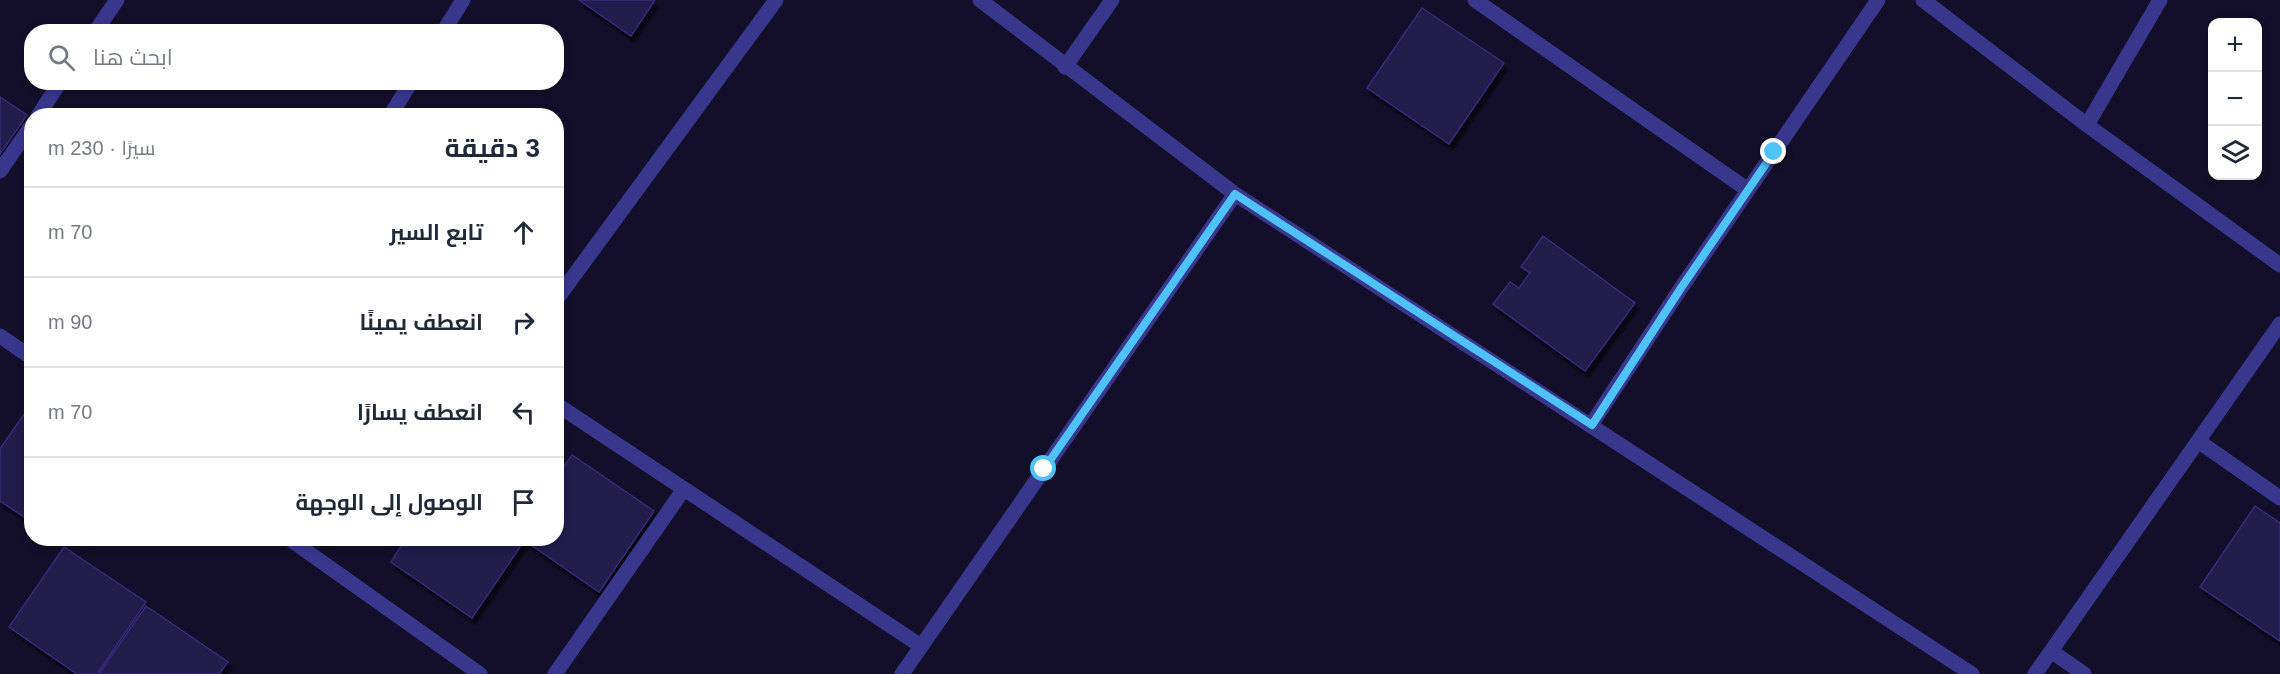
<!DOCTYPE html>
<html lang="ar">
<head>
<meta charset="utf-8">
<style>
	:root { --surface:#fff; --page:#f6f6f7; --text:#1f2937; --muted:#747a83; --line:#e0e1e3 }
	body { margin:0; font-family:Helvetica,Cairo,sans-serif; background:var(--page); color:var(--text); direction:rtl }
	.controls { position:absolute; right:18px; top:18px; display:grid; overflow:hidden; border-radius:12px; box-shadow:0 3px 9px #0003 }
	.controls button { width:54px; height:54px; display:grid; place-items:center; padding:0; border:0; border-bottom:2px solid var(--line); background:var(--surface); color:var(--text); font:30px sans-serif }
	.stop { position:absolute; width:18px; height:18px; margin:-14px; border:4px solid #4fc3f7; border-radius:50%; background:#fff }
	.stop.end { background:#4fc3f7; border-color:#fff; box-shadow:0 2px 6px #0008 }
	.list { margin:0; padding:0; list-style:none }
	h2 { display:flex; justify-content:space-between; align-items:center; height:78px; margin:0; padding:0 24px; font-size:26px }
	h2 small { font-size:20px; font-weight:400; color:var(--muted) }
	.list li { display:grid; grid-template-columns:39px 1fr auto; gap:18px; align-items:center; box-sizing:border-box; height:90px; padding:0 24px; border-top:2px solid var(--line) }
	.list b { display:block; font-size:22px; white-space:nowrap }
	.list em { font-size:20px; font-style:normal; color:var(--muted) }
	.icon { flex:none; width:33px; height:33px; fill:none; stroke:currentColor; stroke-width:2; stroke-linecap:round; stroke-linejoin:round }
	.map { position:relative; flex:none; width:2280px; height:674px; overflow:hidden; direction:ltr }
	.search { position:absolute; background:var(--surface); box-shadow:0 3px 9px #0003; left:24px; top:24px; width:540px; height:66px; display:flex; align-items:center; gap:15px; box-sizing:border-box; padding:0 21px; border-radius:24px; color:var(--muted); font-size:22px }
	.panel { position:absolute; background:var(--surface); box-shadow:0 3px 9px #0003; left:24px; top:108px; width:540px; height:438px; border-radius:24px; direction:rtl }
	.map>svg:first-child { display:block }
	.building { fill:#231a4c; stroke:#382a7a; stroke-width:1.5; filter:url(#shadow) }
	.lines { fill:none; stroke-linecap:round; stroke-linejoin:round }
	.minor { stroke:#38378c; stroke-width:15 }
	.route { stroke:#4fc3f7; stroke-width:8 }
</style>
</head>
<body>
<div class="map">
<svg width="2280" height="674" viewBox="0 0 2280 674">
	<defs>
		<filter id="shadow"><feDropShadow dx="3.5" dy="6" stdDeviation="1.5" flood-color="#0009"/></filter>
	</defs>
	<rect width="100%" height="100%" fill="#130f2a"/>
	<path class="building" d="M 579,0 L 655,0 L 631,36 Z
		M 1422,8 L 1504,63 L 1449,144 L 1367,88 Z
		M 0,97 L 27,115 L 0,154 Z
		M 1543,236 L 1635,303 L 1585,371 L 1493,304 L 1510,282 L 1519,288 L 1530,273 L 1521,267 Z
		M 31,404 L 32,404 L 32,522 L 0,501 L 0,449 Z
		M 572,455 L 654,511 L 599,592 L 521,538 L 556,538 L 556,478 Z
		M 2255,506 L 2280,523 L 2280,641 L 2200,587 Z
		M 406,538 L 526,538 L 472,618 L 391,562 Z
		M 64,547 L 146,602 L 97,674 L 77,674 L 9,627 Z
		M 146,606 L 228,662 L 219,674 L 99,674 Z"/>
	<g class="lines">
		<path class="minor" d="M 980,0 L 1235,194 L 1972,674
			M 1475,0 L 1748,190
			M 1923,0 L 2087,125 L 2280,265
			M 95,32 L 117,0
			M 443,32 L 463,0
			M 1065,67 L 1112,0
			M 38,116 L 60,82
			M 390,116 L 411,82
			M 2087,125 L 2160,0
			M 0,171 L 32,125
			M 556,300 L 776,0
			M 0,336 L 32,358
			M 556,404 L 921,646
			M 1591,425 L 1681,288 L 1878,0
			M 2198,441 L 2280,498
			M 288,538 L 480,674
			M 2051,651 L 2084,674
			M 555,674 L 684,489
			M 902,674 L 1235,194
			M 2035,674 L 2280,324"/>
	</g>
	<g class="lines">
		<path class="route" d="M 1044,469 L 1235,194 L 1592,425 L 1681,288 L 1774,152"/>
	</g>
</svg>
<div class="controls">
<button>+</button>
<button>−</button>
<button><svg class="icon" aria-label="layers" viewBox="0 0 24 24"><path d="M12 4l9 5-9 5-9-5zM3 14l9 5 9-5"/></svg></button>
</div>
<div class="stop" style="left:1044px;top:469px"></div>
<div class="stop end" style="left:1774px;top:152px"></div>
<div class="search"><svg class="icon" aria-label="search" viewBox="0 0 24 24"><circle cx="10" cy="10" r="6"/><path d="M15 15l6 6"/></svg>ابحث هنا</div>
<section class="panel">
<h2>3 دقيقة<small>سيرًا · 230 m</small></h2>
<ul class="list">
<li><svg class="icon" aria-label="ahead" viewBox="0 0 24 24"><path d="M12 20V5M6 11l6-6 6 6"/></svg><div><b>تابع السير</b></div><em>70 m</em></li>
<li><svg class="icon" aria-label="right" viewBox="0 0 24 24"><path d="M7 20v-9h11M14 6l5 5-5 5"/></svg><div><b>انعطف يمينًا</b></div><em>90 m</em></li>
<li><svg class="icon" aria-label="left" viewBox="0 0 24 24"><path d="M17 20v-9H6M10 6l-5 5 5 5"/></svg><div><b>انعطف يسارًا</b></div><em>70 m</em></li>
<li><svg class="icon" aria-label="arrive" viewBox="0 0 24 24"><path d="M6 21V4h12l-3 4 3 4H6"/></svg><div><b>الوصول إلى الوجهة</b></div></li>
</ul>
</section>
</div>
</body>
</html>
